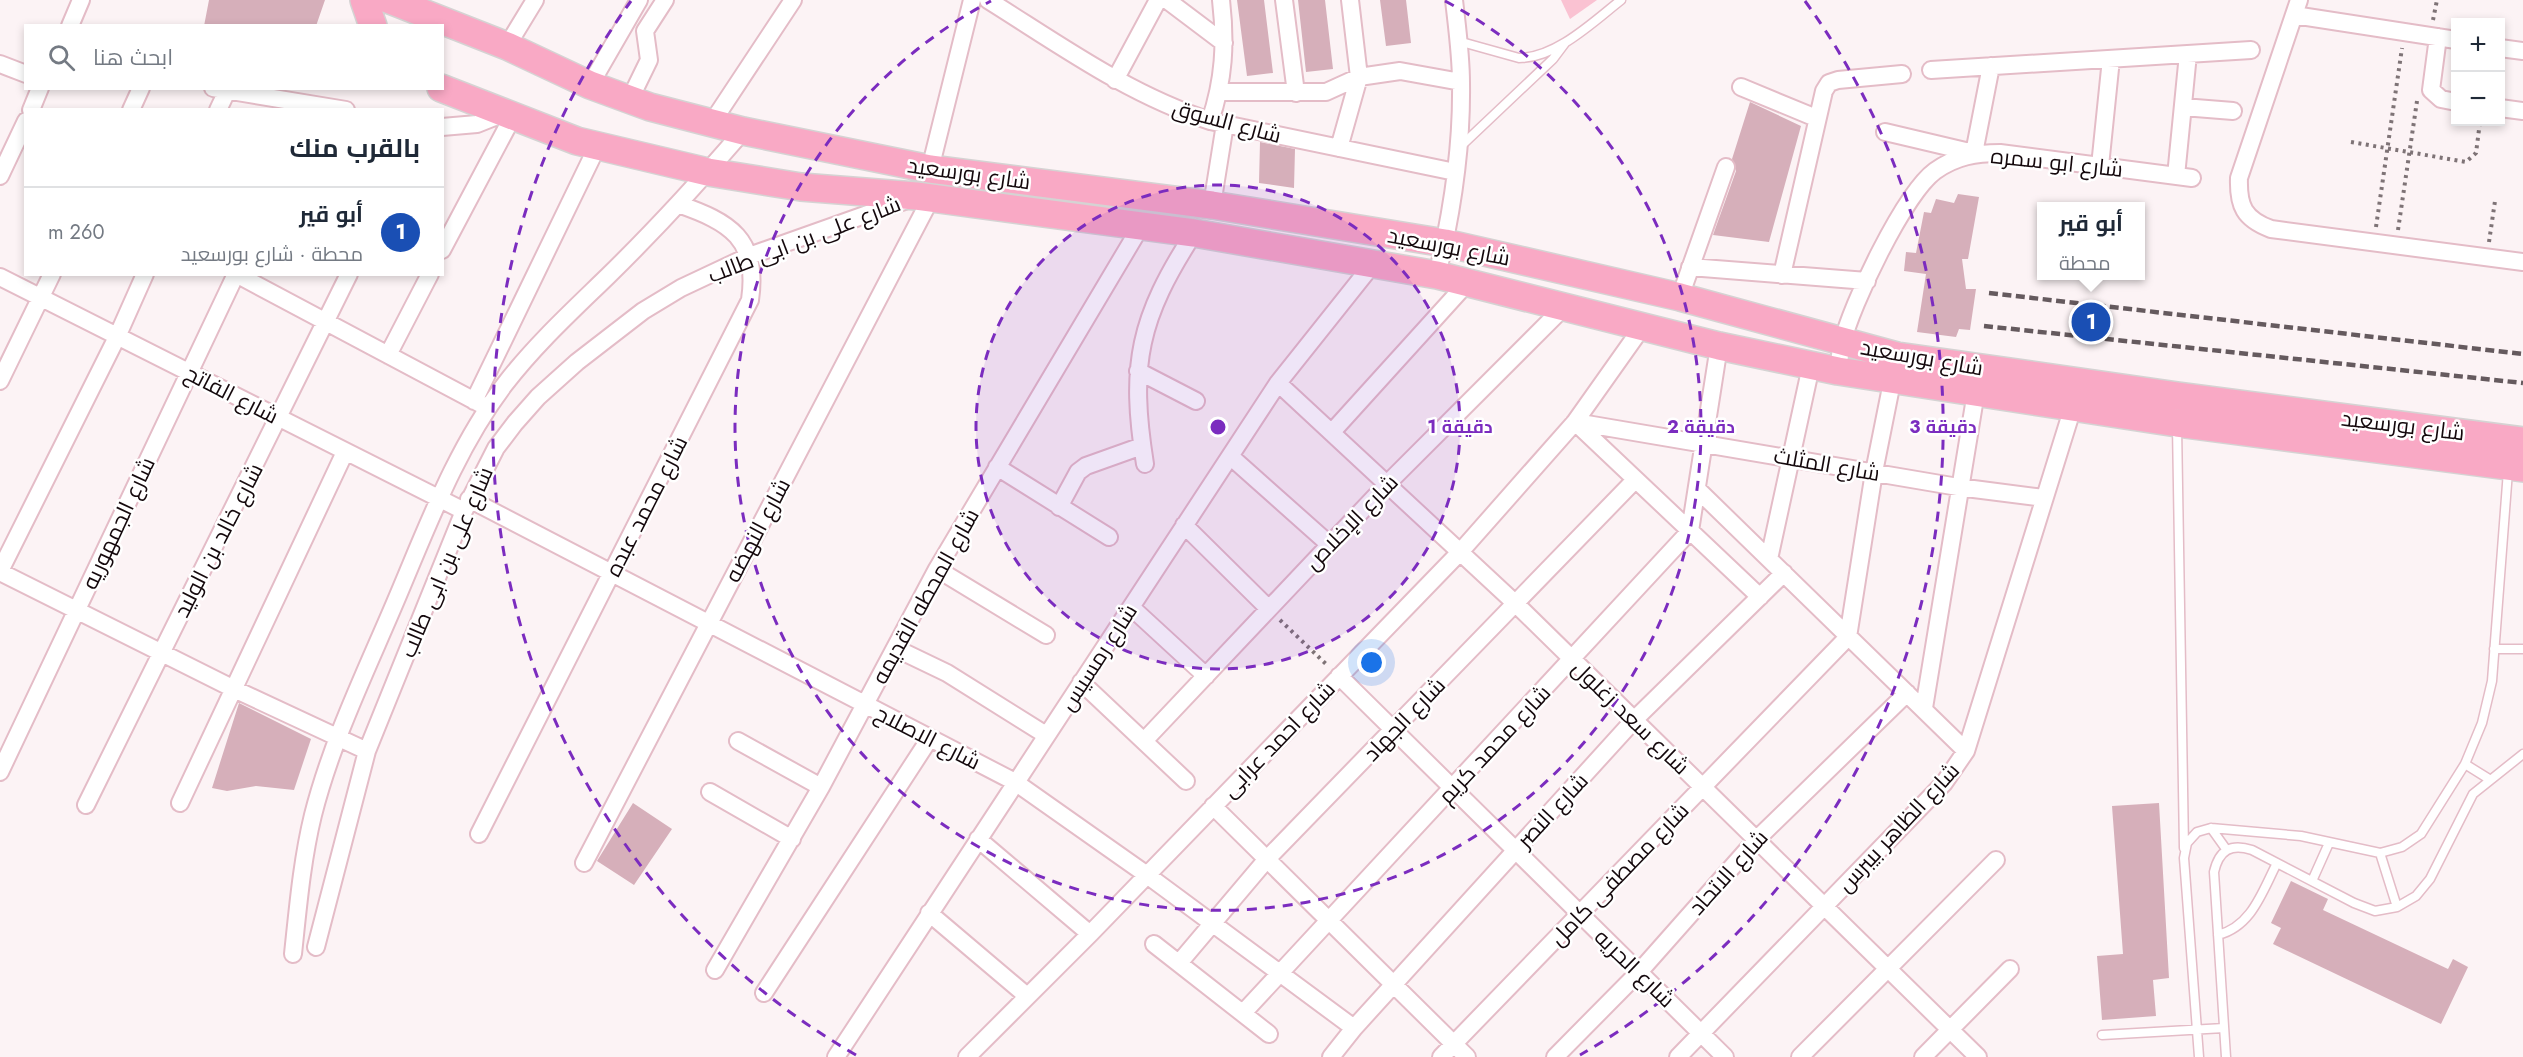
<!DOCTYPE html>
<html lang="ar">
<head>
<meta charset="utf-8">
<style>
	:root { --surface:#fff; --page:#f2f2f3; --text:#1f2937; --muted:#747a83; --line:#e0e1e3; --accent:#1a8a42 }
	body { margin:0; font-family:Jost,Cairo,sans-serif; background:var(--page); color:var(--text); direction:rtl }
	.controls { position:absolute; right:18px; top:18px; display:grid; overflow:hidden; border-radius:0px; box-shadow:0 3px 9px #0003 }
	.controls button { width:54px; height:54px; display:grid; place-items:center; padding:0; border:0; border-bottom:2px solid var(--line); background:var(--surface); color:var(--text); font:30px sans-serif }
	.you { position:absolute; left:1372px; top:663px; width:21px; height:21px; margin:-15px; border:4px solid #fff; border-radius:50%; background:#1a73e8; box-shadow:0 0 0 9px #1a73e833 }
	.badge { display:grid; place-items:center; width:39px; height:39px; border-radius:50%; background:var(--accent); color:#fff; font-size:20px; font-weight:700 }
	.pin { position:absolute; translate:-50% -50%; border:3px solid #fff; box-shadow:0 2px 6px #0006 }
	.popup { position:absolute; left:2037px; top:202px; width:108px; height:78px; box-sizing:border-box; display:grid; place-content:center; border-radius:0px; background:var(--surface); filter:drop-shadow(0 2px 4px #0005); font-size:20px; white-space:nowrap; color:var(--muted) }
	.popup b { font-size:22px; color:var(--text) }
	.popup::after { content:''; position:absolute; left:50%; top:100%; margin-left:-12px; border:12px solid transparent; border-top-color:var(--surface) }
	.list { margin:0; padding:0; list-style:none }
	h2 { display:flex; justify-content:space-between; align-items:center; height:78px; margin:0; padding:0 24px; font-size:26px }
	h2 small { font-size:20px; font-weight:400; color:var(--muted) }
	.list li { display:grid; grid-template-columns:39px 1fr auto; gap:18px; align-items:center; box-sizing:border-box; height:90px; padding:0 24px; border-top:2px solid var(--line) }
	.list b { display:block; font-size:22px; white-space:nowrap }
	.list p { margin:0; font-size:20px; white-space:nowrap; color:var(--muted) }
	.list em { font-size:20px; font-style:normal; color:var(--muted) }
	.icon { flex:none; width:33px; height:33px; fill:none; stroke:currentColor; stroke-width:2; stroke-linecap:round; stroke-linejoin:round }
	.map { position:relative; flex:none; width:2523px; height:1057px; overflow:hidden; direction:ltr }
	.search { position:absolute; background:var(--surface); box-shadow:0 3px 9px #0003; left:24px; top:24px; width:420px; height:66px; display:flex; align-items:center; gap:15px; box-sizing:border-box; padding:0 21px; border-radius:0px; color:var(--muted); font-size:22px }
	.panel { position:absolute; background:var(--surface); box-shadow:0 3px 9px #0003; left:24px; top:108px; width:420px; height:168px; border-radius:0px; direction:rtl }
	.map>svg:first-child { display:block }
	.green { fill:#fac2d2 }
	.building { fill:#d6afba }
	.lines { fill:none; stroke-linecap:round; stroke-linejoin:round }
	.service-casing { stroke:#e4bcc7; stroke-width:11 }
	.minor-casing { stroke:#e4bcc7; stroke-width:20 }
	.primary-casing { stroke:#d5d3d3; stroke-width:30 }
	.path { stroke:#7e7376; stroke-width:4; stroke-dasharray:3 4.5; stroke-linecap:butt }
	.service { stroke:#fff; stroke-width:8 }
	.minor { stroke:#fff; stroke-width:16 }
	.primary { stroke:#f9a9c5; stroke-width:27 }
	.rail { stroke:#655a5e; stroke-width:4.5; stroke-dasharray:9 4.5; stroke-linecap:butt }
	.ring { fill:none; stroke:#7b2cbf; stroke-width:3; stroke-dasharray:10 8 }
	.labels { text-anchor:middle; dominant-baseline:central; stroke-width:5; stroke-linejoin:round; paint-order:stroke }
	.street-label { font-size:22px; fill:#14080c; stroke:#fff }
	.centre { fill:#7b2cbf; stroke:#fff; stroke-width:3 }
	.ring-label { font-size:18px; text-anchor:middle; font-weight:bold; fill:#7b2cbf; stroke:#fff; stroke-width:5; stroke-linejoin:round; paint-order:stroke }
</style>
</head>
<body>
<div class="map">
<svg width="2523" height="1057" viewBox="0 0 2523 1057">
	<rect width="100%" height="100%" fill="#fcf3f5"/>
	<path class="green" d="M 1561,0 L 1597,0 L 1570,19 Z"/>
	<path class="building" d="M 209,0 L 325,0 L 316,26 L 204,26 Z
		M 1237,0 L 1264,0 L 1273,73 L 1247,76 Z
		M 1298,0 L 1325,0 L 1333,69 L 1306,72 Z
		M 1380,0 L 1406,0 L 1411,43 L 1386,46 Z
		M 1750,102 L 1801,126 L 1769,242 L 1713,235 L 1736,171 L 1732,159 Z
		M 1260,142 L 1295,149 L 1294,188 L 1259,183 Z
		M 1958,194 L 1979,197 L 1968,259 L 1962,259 L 1966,289 L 1976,289 L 1970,330 L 1959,329 L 1956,337 L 1917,332 L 1926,274 L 1904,271 L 1906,252 L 1916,253 L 1924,212 L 1931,213 L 1936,199 L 1954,203 Z
		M 239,703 L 311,739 L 294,790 L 256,786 L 227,791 L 212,788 Z
		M 633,803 L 672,829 L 634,885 L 597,861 Z
		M 2159,803 L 2169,978 L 2153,980 L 2156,1016 L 2102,1020 L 2097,956 L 2123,954 L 2112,806 Z
		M 2291,881 L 2328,899 L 2323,910 L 2448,969 L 2453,959 L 2468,967 L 2441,1024 L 2273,944 L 2281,928 L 2271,923 Z"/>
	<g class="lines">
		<g class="service-casing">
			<path id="service" d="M 1458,41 L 1519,58 C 1556,58 1593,22 1621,0
				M 1461,146 L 1553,59 L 1565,43
				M 2177,426 L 2184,848
				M 2494,649 L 2523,649
				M 2465,764 L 2489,779
				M 2211,828 L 2226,849
				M 2380,853 L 2397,907
				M 2312,881 L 2329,843
				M 2218,935 C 2252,926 2262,892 2277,863
				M 2102,1035 L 2224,1028
				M 2199,1057 L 2184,858 L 2187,843 L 2197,832 L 2211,828 L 2301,836 L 2380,853 L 2402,847 L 2421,834 L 2465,764 L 2482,723 L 2492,681 L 2508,471
				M 2226,1057 L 2214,872 C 2219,850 2231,843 2252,850 L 2354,903 L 2375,911 L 2397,907 L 2416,896 L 2430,879 L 2473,794 L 2523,754"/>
		</g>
		<g class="minor-casing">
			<path id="minor" d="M 988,0 C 1060,45 1129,95 1210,121 L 1455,172
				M 1167,0 L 1224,43
				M 1284,0 L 1296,93
				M 2299,0 L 2239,178 C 2238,206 2244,219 2271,229 L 2523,262
				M 2294,15 L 2456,40
				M 70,26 L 81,0
				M 2438,37 L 2431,90 L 2441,99 L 2456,102
				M 507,46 L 535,0
				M 2500,48 L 2523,51
				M 0,64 L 26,74
				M 1931,70 L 2251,50
				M 1115,80 L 1158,0
				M 590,85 L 639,0
				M 1741,87 L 1816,118
				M 213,88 L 346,110
				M 1220,92 L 1326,92 L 1359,77 L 1400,71 L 1461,82
				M 630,99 L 649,60 L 645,31 L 665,0
				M 2183,107 L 2233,111
				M 2500,108 L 2523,111
				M 31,110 L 40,88
				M 131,110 L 141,88
				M 218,110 L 227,91
				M 1210,121 C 1224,80 1226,43 1221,0
				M 711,124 L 793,0
				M 442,127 L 477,124 L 502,114
				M 1885,132 L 1974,153 L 1991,66
				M 1339,148 L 1359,77 L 1350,0
				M 2100,166 L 2111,59
				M 930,169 L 972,0
				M 0,176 L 26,121
				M 2176,176 L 2188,54
				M 1212,205 L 1225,124
				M 442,250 L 512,118
				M 1690,267 L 1867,281
				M 1437,275 C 1452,213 1462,147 1461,83 C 1461,55 1457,27 1454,0
				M 1782,275 L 1824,91 L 1829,83 L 1838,80 L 1902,74
				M 0,277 L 464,511
				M 1680,297 L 1726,167
				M 388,355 L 430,274
				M 1138,371 L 1196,401
				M 1838,371 C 1839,362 1840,353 1842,344 C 1851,305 1904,194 1935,171 C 1956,156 1976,153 2000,153 L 2192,178
				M 0,381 L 52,274
				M 1278,383 L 1516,604 L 1978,1057
				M 474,401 L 597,147
				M 1575,422 L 1958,487 L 2044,498
				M 1575,422 L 1760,597
				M 1332,432 L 1468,282
				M 1230,456 L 1330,545
				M 1145,464 C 1129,364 1139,318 1194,233
				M 997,467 L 1109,537
				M 1698,490 L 1966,751
				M 469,499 L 1015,782 L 1147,875 L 1354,1028
				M 1059,507 L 1078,472 L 1086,466 L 1142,446
				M 1184,525 L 1269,609
				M 1769,559 L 1811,366
				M 937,569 L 1046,635
				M 0,571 L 117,337 L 145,274
				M 0,572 L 234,689 L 367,751
				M 1131,607 L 1206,676
				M 895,648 L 947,673 L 1046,735
				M 1339,676 L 1725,1057
				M 1081,682 L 1186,781
				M 1924,708 L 1976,392
				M 738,741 L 821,787
				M 1144,741 L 1388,483 L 1564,307
				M 0,772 L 236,274 L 488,408
				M 710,792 L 792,839
				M 180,803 L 345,452
				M 86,805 L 349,274
				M 1213,806 L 1467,1057
				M 479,834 L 750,300 C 759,239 730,222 678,204
				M 978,839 L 1090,934
				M 584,863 L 931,198
				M 929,913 L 1027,996
				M 1154,944 L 1269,1034
				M 316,947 L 367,751 L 464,511 L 496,448 L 515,423 L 538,397 L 577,362 L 643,311 L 681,288 L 749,256 L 907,200
				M 293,954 C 298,907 302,860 313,815 C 333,736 371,661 402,586 C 431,517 459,444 505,384 C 536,344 572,311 608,276 C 655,230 700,181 743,131
				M 1179,963 L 1267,859 L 1635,480
				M 715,970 L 821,787 L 937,569 L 1141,226
				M 764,993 L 930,738
				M 1243,1013 L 1690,531 L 1719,346
				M 836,1057 L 1278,383 L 1372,265
				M 967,1057 L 1090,934 L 1461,551 L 1575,422 L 1643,326
				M 1331,1057 L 1354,1028 L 1634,720 L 1784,573
				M 1441,1057 L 1848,637 L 1874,472 L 1894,372
				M 1555,1057 L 1640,971 L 1756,840 L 1907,693
				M 1678,1057 L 1944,783 L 1966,751 L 2073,407
				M 1800,1057 L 1996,860
				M 1923,1057 L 2010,969"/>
		</g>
		<g class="primary-casing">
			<path id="primary" d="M 364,0 L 373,26
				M 390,0 L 507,46 L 590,85 L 650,107 L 743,131 L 930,169 L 1212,205 L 1445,243 L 1680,297 L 1897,356 L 2178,396 L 2523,441
				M 441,88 L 577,141 L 708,172 L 801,187 L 916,196 L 1194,233 L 1437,275 L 1719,346 L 1838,371 L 2177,423 L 2523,468"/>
		</g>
		<path class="path" d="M 2433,20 L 2437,0
			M 2351,142 L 2466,162 L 2476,153 L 2480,122
			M 2376,227 L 2402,48
			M 2398,230 L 2417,101
			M 2489,242 L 2495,201
			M 1280,620 L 1327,665"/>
		<use href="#service" class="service"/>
		<use href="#minor" class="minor"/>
		<use href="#primary" class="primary"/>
		<path class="rail" d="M 1989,293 L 2523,354
			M 1984,326 L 2523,383"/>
	</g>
	<circle cx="1218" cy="427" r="242" fill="#7b2cbf" fill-opacity=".12"/>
	<g class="ring">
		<circle cx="1218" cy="427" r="242"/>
		<path d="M1445 1A483 483 0 1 1 991 1"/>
		<path d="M856 1055A725 725 0 0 1 631 1M1805 1A725 725 0 0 1 1580 1055"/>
	</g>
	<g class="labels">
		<g class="street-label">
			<text transform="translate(1227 121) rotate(15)">شارع السوق</text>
			<text transform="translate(2057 162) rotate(6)">شارع ابو سمره</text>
			<text transform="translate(969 173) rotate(8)">شارع بورسعيد</text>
			<text transform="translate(804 239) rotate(-21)">شارع على بن ابى طالب</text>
			<text transform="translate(1449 246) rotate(11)">شارع بورسعيد</text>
			<text transform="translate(1922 357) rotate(10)">شارع بورسعيد</text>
			<text transform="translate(232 394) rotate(27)">شارع الفاتح</text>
			<text transform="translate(2403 425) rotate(7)">شارع بورسعيد</text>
			<text transform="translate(1827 464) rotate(10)">شارع المثلث</text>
			<text transform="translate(646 506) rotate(-63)">شارع محمد عبده</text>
			<text transform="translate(1351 522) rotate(-46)">شارع الإخلاص</text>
			<text transform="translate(118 523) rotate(-65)">شارع الجمهوريه</text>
			<text transform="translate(757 530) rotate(-62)">شارع النهضه</text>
			<text transform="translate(218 540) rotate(-63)">شارع خالد بن الوليد</text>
			<text transform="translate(446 562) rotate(-67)">شارع على بن ابى طالب</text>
			<text transform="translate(925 596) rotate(-61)">شارع المحطه القديمه</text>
			<text transform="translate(1098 657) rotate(-57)">شارع رمسيس</text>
			<text transform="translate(1631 717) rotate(44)">شارع سعد زغلول</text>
			<text transform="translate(1404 719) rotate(-46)">شارع الجهاد</text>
			<text transform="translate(928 737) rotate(27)">شارع الاصلاح</text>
			<text transform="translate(1278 739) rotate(-46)">شارع احمد عرابى</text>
			<text transform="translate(1494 744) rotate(-47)">شارع محمد كريم</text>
			<text transform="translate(1552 810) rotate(-47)">شارع النصر</text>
			<text transform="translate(1898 827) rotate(-47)">شارع الظاهر بيبرس</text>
			<text transform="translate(1728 872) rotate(-48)">شارع الاتحاد</text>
			<text transform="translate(1619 874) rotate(-46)">شارع مصطفى كامل</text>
			<text transform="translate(1635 968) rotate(44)">شارع الحريه</text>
		</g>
	</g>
	<circle cx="1218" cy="427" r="9" class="centre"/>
	<g class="ring-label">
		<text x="1460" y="433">1 دقيقة</text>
		<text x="1701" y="433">2 دقيقة</text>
		<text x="1943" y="433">3 دقيقة</text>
	</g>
</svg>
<div class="controls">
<button>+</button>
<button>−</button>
</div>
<div class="you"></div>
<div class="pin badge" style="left:2091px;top:322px;background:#1a4fb4">1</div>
<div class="popup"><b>أبو قير</b>محطة</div>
<div class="search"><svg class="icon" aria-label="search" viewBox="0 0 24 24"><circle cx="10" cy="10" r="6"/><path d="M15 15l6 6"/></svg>ابحث هنا</div>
<section class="panel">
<h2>بالقرب منك<small></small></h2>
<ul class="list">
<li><span class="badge" style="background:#1a4fb4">1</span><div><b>أبو قير</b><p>محطة · شارع بورسعيد</p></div><em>260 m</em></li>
</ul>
</section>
</div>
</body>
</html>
